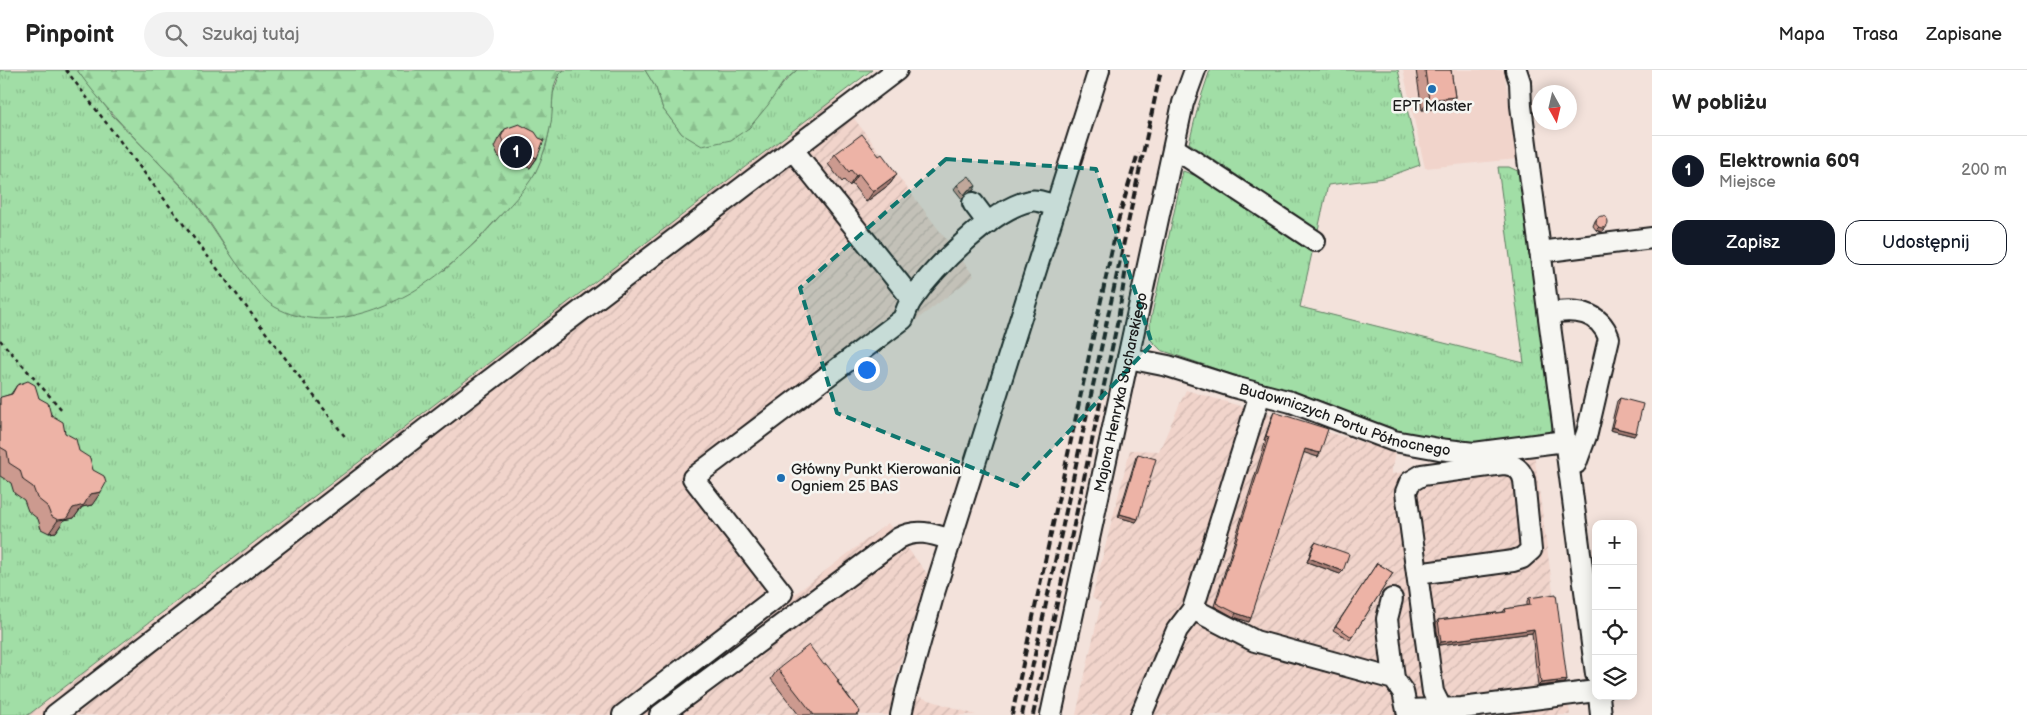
<!DOCTYPE html>
<html lang="pl">
<head>
<meta charset="utf-8">
<style>
	:root { --surface:#fff; --page:#f2f2f2; --text:#222; --muted:#767676; --line:#e0e0e0; --accent:#111827 }
	body { margin:0; font-family:"Balsamiq Sans",sans-serif; background:var(--page); color:var(--text) }
	.controls { position:absolute; right:15px; bottom:15px; display:grid; overflow:hidden; border-radius:10px; box-shadow:0 2px 12px #0003 }
	.controls button { width:45px; height:45px; display:grid; place-items:center; padding:0; border:0; border-bottom:1px solid var(--line); background:var(--surface); color:var(--text); font:25px sans-serif }
	.compass { position:absolute; left:1532px; top:15px; width:45px; height:45px; border-radius:50%; background:var(--surface); box-shadow:0 2px 12px #0003; rotate:172deg }
	.you { position:absolute; left:866px; top:299px; width:18px; height:18px; margin:-12px; border:4px solid #fff; border-radius:50%; background:#1a73e8; box-shadow:0 0 0 8px #1a73e833 }
	.badge { display:grid; place-items:center; width:32px; height:32px; border-radius:50%; background:var(--accent); color:#fff; font-size:16px; font-weight:700 }
	.pin { position:absolute; translate:-50% -50%; border:2px solid #fff; box-shadow:0 1px 5px #0006 }
	.list { margin:0; padding:0; list-style:none }
	h2 { display:flex; justify-content:space-between; align-items:center; height:65px; margin:0; padding:0 20px; font-size:21px }
	h2 small { font-size:16px; font-weight:400; color:var(--muted) }
	.list li { display:grid; grid-template-columns:32px 1fr auto; gap:15px; align-items:center; box-sizing:border-box; height:70px; padding:0 20px; border-top:1px solid var(--line) }
	.list b { display:block; font-size:19px; white-space:nowrap }
	.list p { margin:0; font-size:16px; white-space:nowrap; color:var(--muted) }
	.list em { font-size:16px; font-style:normal; color:var(--muted) }
	.actions { display:flex; gap:10px; padding:15px 20px }
	.actions a { flex:1; padding:11px 0; border:1px solid var(--accent); border-radius:15px; text-align:center; font-size:18px; color:var(--accent) }
	.actions .main { background:var(--accent); color:#fff }
	.icon { flex:none; width:28px; height:28px; fill:none; stroke:currentColor; stroke-width:2; stroke-linecap:round; stroke-linejoin:round }
	.map { position:relative; flex:none; width:1652px; height:645px; overflow:hidden }
	header { display:flex; align-items:center; gap:30px; box-sizing:border-box; height:70px; padding:0 25px; background:var(--surface); border-bottom:1px solid var(--line) }
	header strong { font-size:24px }
	nav { display:flex; gap:28px; margin-inline-start:auto; font-size:18px }
	.search { width:350px; height:45px; background:var(--page); display:flex; align-items:center; gap:12px; box-sizing:border-box; padding:0 18px; border-radius:28px; color:var(--muted); font-size:19px }
	main { display:flex }
	aside { flex:1; background:var(--surface) }
	.map>svg:first-child { display:block }
	.built { fill:#f1d4cb }
	.industrial { fill:url(#industrial-furrows) }
	.grass { fill:url(#grass-tufts); stroke:#5e7d61 }
	.forest { fill:url(#forest-firs); stroke:#5e7d61 }
	.lines { fill:none; stroke-linecap:round; stroke-linejoin:round }
	.minor-casing { stroke:#1c1c1c; stroke-width:24 }
	.path { stroke:#1c1c1c; stroke-width:2.5; stroke-dasharray:4 4; stroke-linecap:butt }
	.minor { stroke:#f6f6f2; stroke-width:20 }
	.rail { stroke:#1c1c1c; stroke-width:4; stroke-dasharray:8 4; stroke-linecap:butt }
	.wall { fill:#cc9a8f; stroke:#1c1c1c }
	.shaded-wall { fill:#a67d74; stroke:#1c1c1c }
	.building { fill:#edb3a6; stroke:#1c1c1c }
	.marked { fill:#0f766e; fill-opacity:0.2; stroke:#0f766e; stroke-width:4; stroke-dasharray:10 6; stroke-linejoin:round }
	.poi-dot { fill:#1f6fb2; stroke:#f6f6f2; stroke-width:2 }
	.labels { text-anchor:middle; dominant-baseline:central; stroke-width:5; stroke-linejoin:round; paint-order:stroke }
	.poi-label { font-size:15px; fill:#1c1c1c; stroke:#f6f6f2 }
	.street-label { font-size:15px; fill:#1c1c1c; stroke:#f6f6f2 }
</style>
</head>
<body>
<header>
<strong>Pinpoint</strong>
<div class="search"><svg class="icon" aria-label="search" viewBox="0 0 24 24"><circle cx="10" cy="10" r="6"/><path d="M15 15l6 6"/></svg>Szukaj tutaj</div>
<nav><a>Mapa</a><a>Trasa</a><a>Zapisane</a></nav>
</header>
<main>
<div class="map">
<svg width="1652" height="645" viewBox="0 0 1652 645">
	<defs>
		<pattern id="industrial-furrows" width="10" height="10" patternUnits="userSpaceOnUse" patternTransform="scale(1.25)"><rect width="10" height="10" fill="#f1d4cb"/><path d="M-1 1l2-2M0 10L10 0M9 11l2-2" fill="none" stroke="#ceb5ae"/></pattern>
		<pattern id="grass-tufts" width="24" height="20" patternUnits="userSpaceOnUse" patternTransform="scale(1.25)"><rect width="24" height="20" fill="#a1dea6"/><path d="M3 7l-1-3M5 7V3M7 7l1-3M15 17l-1-3M17 17v-4M19 17l1-3" fill="none" stroke="#8abe8e"/></pattern>
		<pattern id="forest-firs" width="22" height="20" patternUnits="userSpaceOnUse" patternTransform="scale(1.25)"><rect width="22" height="20" fill="#a1dea6"/><path d="M5 1l3.5 6h-7zM16 11l3.5 6h-7z" fill="#8abe8e"/></pattern>
	</defs>
	<rect width="100%" height="100%" fill="#f3e2db"/>
	<filter id="ink" filterUnits="userSpaceOnUse"><feTurbulence type="fractalNoise" baseFrequency=".02" numOctaves="2"/><feDisplacementMap in="SourceGraphic" scale="10" xChannelSelector="R" yChannelSelector="G"/><feConvolveMatrix kernelMatrix="1 2 1 2 8 2 1 2 1" color-interpolation-filters="sRGB"/></filter>
	<g filter="url(#ink)">
		<path class="built" d="M 1403,0 L 1504,0 L 1517,89 L 1425,98 Z"/>
		<path class="industrial" d="M 837,26 L 974,206 L 708,409 L 795,524 L 888,453 L 929,506 L 892,618 L 976,645 L 28,645 Z
			M 1186,320 L 1395,382 L 1391,404 L 1534,383 L 1570,645 L 1076,645 L 1101,533 L 1092,528 L 1130,380 L 1159,381 Z"/>
		<path class="grass" d="M 0,0 L 77,0 L 112,45 L 191,126 L 225,177 L 253,214 L 445,200 L 479,169 L 509,136 L 535,103 L 546,77 L 551,52 L 553,24 L 560,3 L 564,0 L 645,0 L 656,18 L 663,39 L 682,64 L 749,58 C 765,38 778,16 797,0 L 872,0 L 28,645 L 0,645 Z
			M 1210,0 L 1398,0 L 1420,95 L 1384,108 L 1328,115 L 1318,160 L 1189,73 L 1199,33 Z
			M 1498,97 L 1509,97 L 1524,104 L 1555,353 L 1550,363 L 1543,367 L 1466,377 L 1419,369 L 1161,280 L 1151,270 L 1150,253 L 1183,101 L 1199,107 L 1312,183 L 1300,237 L 1524,293 Z"/>
		<path class="forest" d="M 77,0 L 564,0 C 549,11 554,36 551,53 C 548,69 543,88 535,103 C 525,121 508,137 494,152 C 479,169 463,185 445,199 C 402,235 329,267 275,237 C 260,229 245,204 235,191 C 220,170 207,146 191,126 C 181,114 170,104 159,93 C 130,63 101,34 77,0 Z
			M 645,0 L 797,0 L 784,11 L 768,35 L 749,58 L 731,70 L 702,76 L 682,64 L 663,39 L 656,18 Z"/>
		<g class="lines">
			<g class="minor-casing">
				<g id="minor">
					<path d="M 1516,0 L 1520,12 L 1521,36 L 1596,604"/>
					<path d="M 1174,78 L 1315,171"/>
					<path d="M 793,80 L 912,229"/>
					<path d="M 973,133 L 988,153"/>
					<path d="M 1540,182 L 1652,168"/>
					<path d="M 1549,243 C 1575,239 1599,240 1609,268 L 1587,363 L 1576,393 L 1569,394"/>
					<path id="s1" d="M 1128,288 L 1168,296 L 1234,317 L 1291,332 L 1394,371 L 1439,379 L 1474,383 L 1565,371"/>
					<path d="M 1260,324 L 1193,539 L 1255,571 L 1394,609 L 1403,622 L 1408,645"/>
					<path d="M 1417,504 L 1513,491 L 1522,488 L 1531,480 L 1524,410 C 1521,399 1515,395 1503,394 L 1422,405 L 1410,412 L 1406,422 L 1433,622 L 1442,640"/>
					<path d="M 1392,529 L 1387,549 L 1394,609"/>
					<path d="M 1599,626 L 1601,645"/>
					<path d="M 1408,640 L 1462,638 L 1596,621"/>
					<path d="M 55,645 L 453,338 L 897,0"/>
					<path d="M 623,645 L 782,523 L 693,408 L 903,249 C 906,242 908,234 913,228 C 934,198 993,138 1030,131 C 1037,129 1048,134 1056,136"/>
					<path d="M 660,645 L 899,468 C 917,458 933,464 951,470"/>
					<path d="M 901,645 L 906,622 L 933,526 L 1099,0"/>
					<path id="s2" d="M 1051,645 L 1183,33 L 1195,0"/>
					<path d="M 1141,645 L 1177,560 L 1193,539"/>
				</g>
			</g>
			<path class="path" d="M 66,0 L 346,368
				M 0,270 L 63,341"/>
			<use href="#minor" class="minor"/>
			<path class="rail" d="M 1012,645 L 1118,151 L 1138,83
				M 1022,645 L 1161,0
				M 1033,645 L 1118,250 L 1128,185"/>
		</g>
		<path class="wall" d="M 1416,0 L 1451,0 L 1455,27 L 1448,37 L 1422,40 Z
			M 505,59 L 537,88 L 530,98 L 520,94 L 513,98 L 498,86 L 494,77 L 498,69 Z
			M 835,84 L 879,86 L 897,104 L 890,114 L 866,132 L 852,114 L 849,116 L 844,110 L 842,112 L 828,94 Z
			M 957,115 L 974,120 L 966,124 L 962,129 L 954,119 Z
			M 1597,148 L 1605,159 L 1601,162 L 1596,160 L 1593,156 L 1595,151 Z
			M 17,315 L 39,328 L 65,363 L 92,435 L 82,437 L 74,448 L 64,450 L 56,462 L 49,463 L 41,459 L 38,449 L 28,441 L 24,430 L 14,423 L 11,413 L 0,406 L 0,328 L 11,324 Z
			M 1620,328 L 1634,366 L 1610,360 L 1617,331 Z
			M 1274,342 L 1320,383 L 1318,387 L 1304,382 L 1249,552 L 1234,547 L 1214,536 L 1266,370 L 1264,370 L 1272,346 Z
			M 1138,384 L 1136,452 L 1118,447 L 1136,387 Z
			M 1315,472 L 1343,501 L 1340,504 L 1307,492 L 1313,475 Z
			M 1377,493 L 1393,503 L 1350,570 L 1333,560 Z
			M 1529,528 L 1567,610 L 1565,613 L 1538,616 L 1532,563 L 1439,575 L 1436,554 L 1438,550 L 1503,542 L 1505,539 L 1527,536 L 1527,531 Z
			M 778,599 L 838,612 L 860,642 L 858,645 L 799,645 L 771,609 Z"/>
		<path class="shaded-wall" d="M 1455,27 L 1448,37 L 1422,40 L 1429,30 Z
			M 527,84 L 537,88 L 530,98 L 520,94 L 513,98 L 520,88 Z
			M 859,104 L 852,114 L 849,116 L 856,106 Z
			M 897,104 L 890,114 L 866,132 L 873,122 Z
			M 976,116 L 974,120 L 966,124 L 968,120 Z
			M 1607,156 L 1605,159 L 1601,162 L 1596,160 L 1599,157 Z
			M 1612,357 L 1636,363 L 1634,366 L 1610,360 Z
			M 1266,366 L 1269,367 L 1266,370 L 1264,370 Z
			M 1305,379 L 1320,383 L 1318,387 L 1302,382 Z
			M 101,422 L 92,435 L 82,437 L 74,448 L 64,450 L 56,462 L 49,463 L 58,450 L 73,438 L 90,424 Z
			M 1120,444 L 1138,449 L 1136,452 L 1118,447 Z
			M 1309,488 L 1343,501 L 1340,504 L 1307,492 Z
			M 1236,543 L 1251,548 L 1249,552 L 1234,547 Z
			M 1534,559 L 1532,563 L 1439,575 L 1441,572 Z
			M 1567,610 L 1565,613 L 1538,616 L 1541,613 Z"/>
		<path class="building" d="M 1425,0 L 1451,0 L 1455,27 L 1429,30 Z
			M 519,54 L 535,62 L 539,68 L 544,70 L 537,88 L 527,84 L 520,88 L 505,76 L 501,67 L 505,59 Z
			M 862,64 L 879,86 L 882,84 L 897,104 L 873,122 L 859,104 L 856,106 L 851,100 L 849,102 L 835,84 Z
			M 969,106 L 976,116 L 968,120 L 964,125 L 957,115 Z
			M1596 152a6 6 0 1 1 12 0a6 6 0 1 1-12 0Z
			M 28,311 L 35,315 L 39,328 L 48,333 L 51,345 L 63,352 L 65,363 L 76,369 L 79,381 L 90,388 L 93,400 L 104,406 L 106,413 L 101,422 L 90,424 L 84,435 L 73,438 L 66,449 L 58,450 L 51,446 L 47,436 L 37,428 L 33,417 L 23,410 L 20,400 L 9,393 L 7,381 L 0,377 L 0,328 L 1,327 L 12,324 L 17,315 Z
			M 1620,328 L 1643,334 L 1636,363 L 1612,357 Z
			M 1274,342 L 1328,359 L 1320,383 L 1305,379 L 1251,548 L 1236,543 L 1216,533 L 1269,367 L 1266,366 Z
			M 1138,384 L 1156,389 L 1138,449 L 1120,444 Z
			M 1315,472 L 1349,484 L 1343,501 L 1309,488 Z
			M 1377,493 L 1393,503 L 1352,567 L 1336,556 Z
			M 1556,524 L 1567,610 L 1541,613 L 1534,559 L 1441,572 L 1438,550 L 1506,542 L 1505,539 L 1530,535 L 1529,528 Z
			M 809,575 L 824,595 L 826,594 L 839,611 L 837,612 L 860,642 L 856,645 L 814,645 L 778,599 Z"/>
	</g>
	<path class="marked" d="M 946,89 L 1096,99 L 1152,274 L 1017,416 L 837,343 L 800,218 Z"/>
	<g class="poi-dot">
		<circle cx="1432" cy="19" r="5"/>
		<circle cx="781" cy="408" r="5"/>
	</g>
	<g class="labels">
		<g class="poi-label">
			<text x="1432" y="36">EPT Master</text>
			<text x="791" y="399" text-anchor="start">Główny Punkt Kierowania<tspan x="791" dy="17">Ogniem 25 BAS</tspan></text>
		</g>
		<g class="street-label">
			<text stroke="none"><textPath href="#s2" startOffset="330">Majora Henryka Sucharskiego</textPath></text>
			<text stroke="none"><textPath href="#s1" startOffset="226">Budowniczych Portu Północnego</textPath></text>
		</g>
	</g>
</svg>
<div class="controls">
<button>+</button>
<button>−</button>
<button><svg class="icon" aria-label="locate" viewBox="0 0 24 24"><circle cx="12" cy="12" r="6"/><path d="M12 2v4M12 18v4M2 12h4M18 12h4"/></svg></button>
<button><svg class="icon" aria-label="layers" viewBox="0 0 24 24"><path d="M12 4l9 5-9 5-9-5zM3 14l9 5 9-5"/></svg></button>
</div>
<svg class="compass" viewBox="-18 -18 36 36"><path d="M0-13l5 13h-10z" fill="#e53935"/><path d="M0 13l5-13h-10z" fill="#767676"/></svg>
<div class="you"></div>
<div class="pin badge" style="left:516px;top:82px">1</div>
</div>
<aside>
<h2>W pobliżu<small></small></h2>
<ul class="list">
<li><span class="badge">1</span><div><b>Elektrownia 609</b><p>Miejsce</p></div><em>200 m</em></li>
</ul>
<div class="actions"><a class="main">Zapisz</a><a>Udostępnij</a></div>
</aside>
</main>
</body>
</html>
